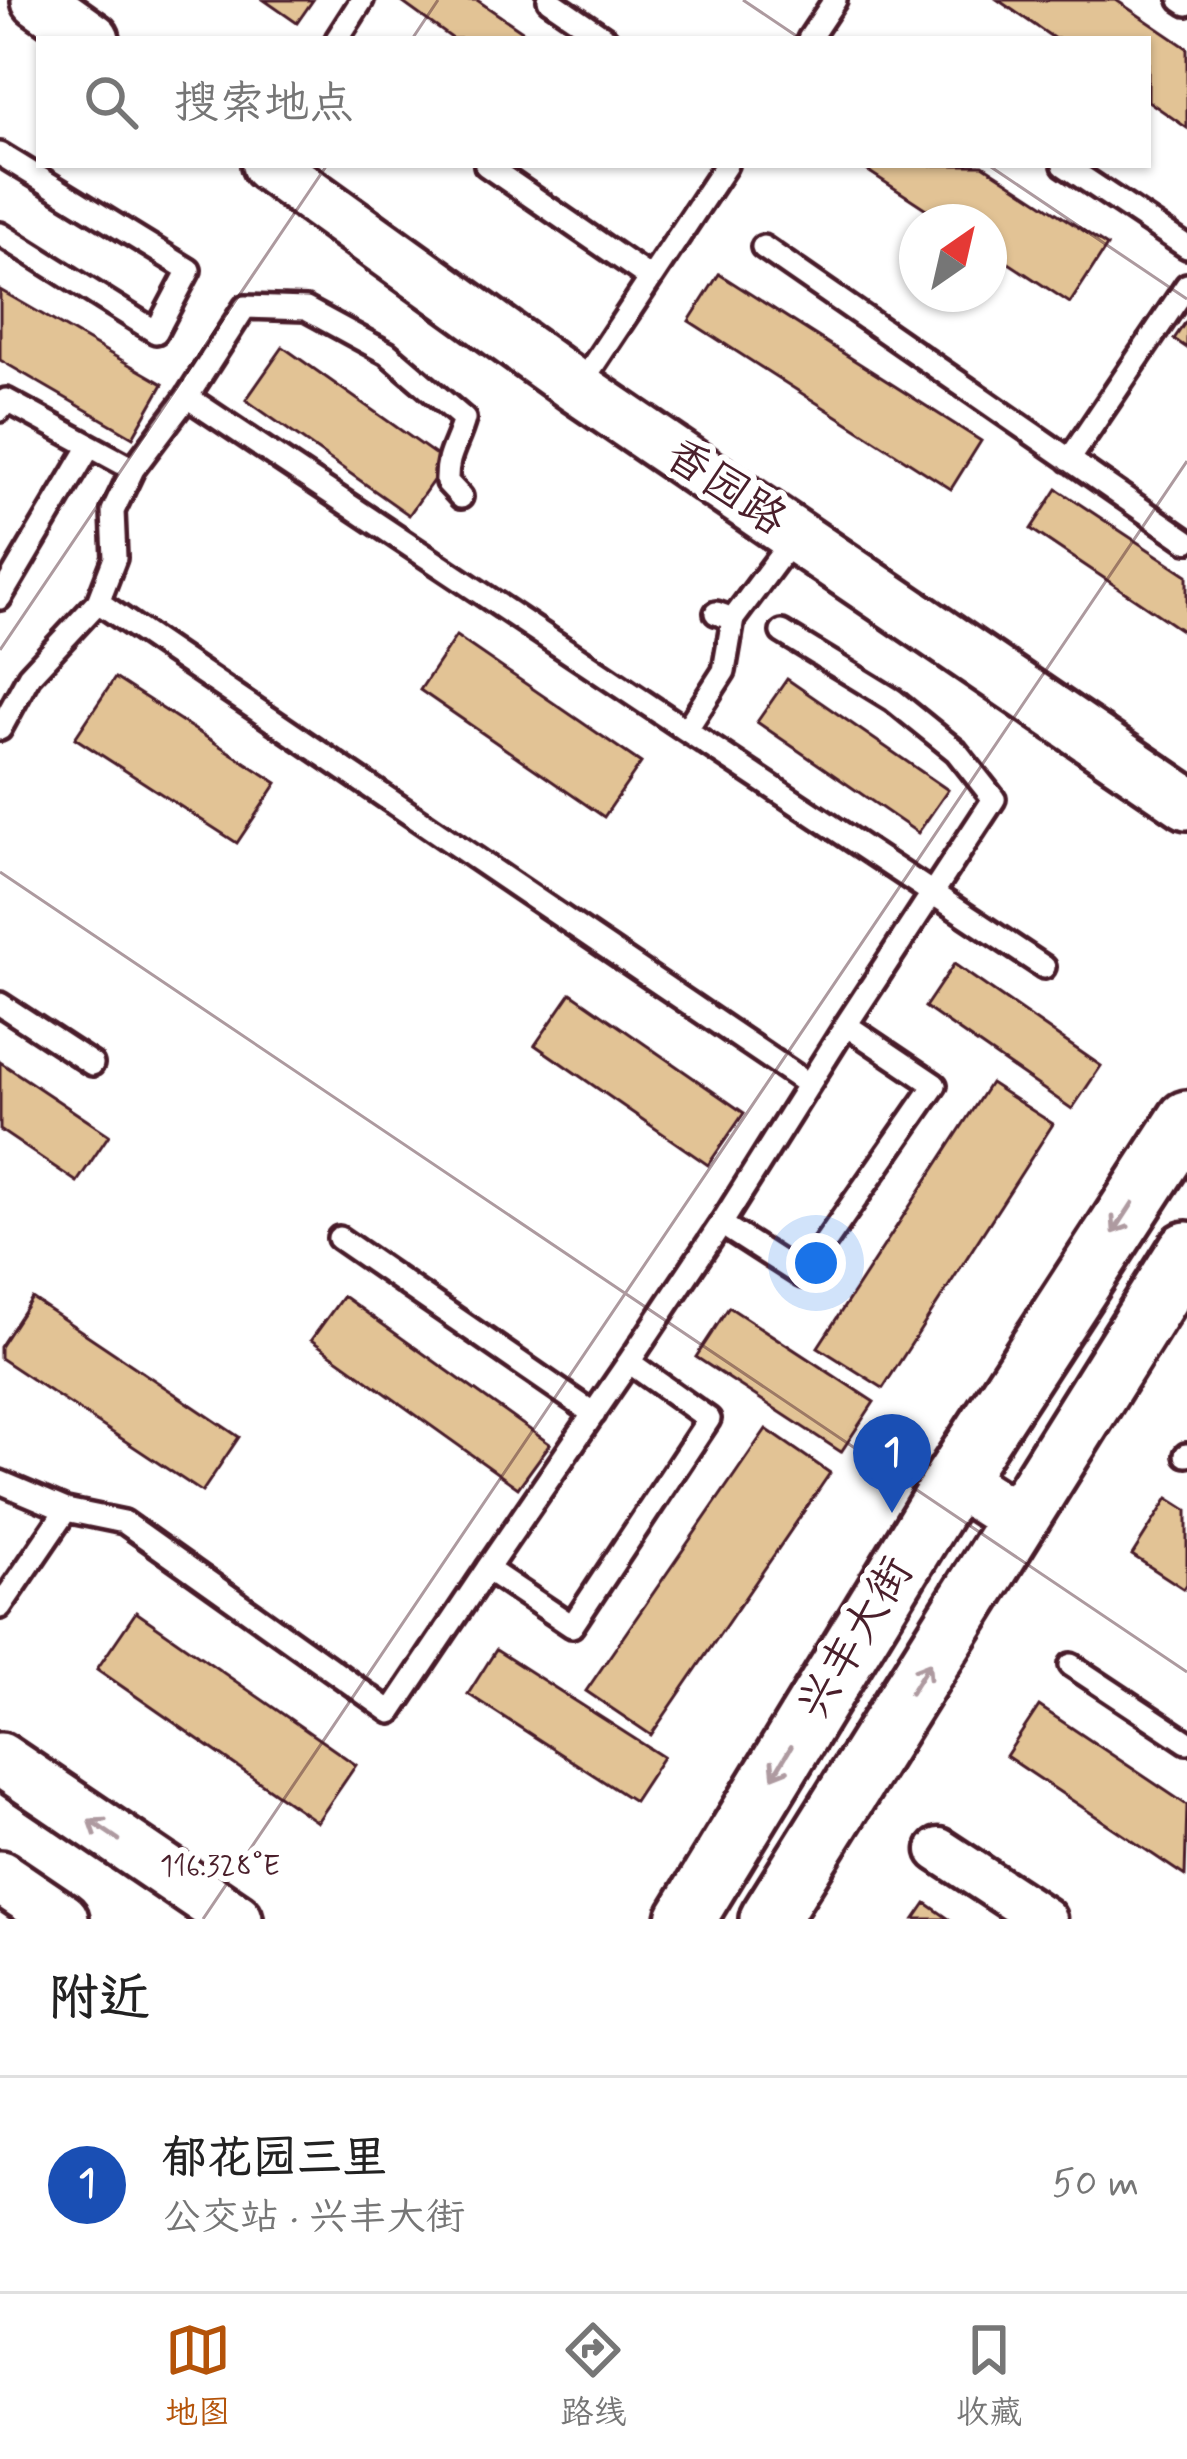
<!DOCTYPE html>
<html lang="zh">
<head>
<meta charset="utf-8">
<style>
	:root { --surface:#fff; --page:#f6f6f6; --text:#222; --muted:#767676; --line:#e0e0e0; --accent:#b45309 }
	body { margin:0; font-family:Mynerve,"LXGW WenKai TC",sans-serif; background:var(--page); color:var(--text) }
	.compass { position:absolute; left:899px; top:204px; width:108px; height:108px; border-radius:50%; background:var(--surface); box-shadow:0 3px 9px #0004; rotate:34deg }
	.you { position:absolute; left:816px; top:1263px; width:42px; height:42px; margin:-30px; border:9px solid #fff; border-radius:50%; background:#1a73e8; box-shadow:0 0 0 18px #1a73e833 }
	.badge { display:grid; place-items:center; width:78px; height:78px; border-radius:50%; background:var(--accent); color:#fff; font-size:39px; font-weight:700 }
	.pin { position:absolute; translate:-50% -99px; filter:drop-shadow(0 3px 6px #0008) }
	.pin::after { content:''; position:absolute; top:63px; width:42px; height:36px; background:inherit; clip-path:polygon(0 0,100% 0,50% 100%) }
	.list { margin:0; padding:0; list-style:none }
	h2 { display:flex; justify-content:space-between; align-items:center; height:156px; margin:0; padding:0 48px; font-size:51px }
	h2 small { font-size:39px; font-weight:400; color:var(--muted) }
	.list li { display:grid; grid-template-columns:78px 1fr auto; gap:36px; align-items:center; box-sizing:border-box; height:216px; padding:0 48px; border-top:3px solid var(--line) }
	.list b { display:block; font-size:45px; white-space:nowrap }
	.list p { margin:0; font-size:39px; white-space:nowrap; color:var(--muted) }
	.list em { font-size:39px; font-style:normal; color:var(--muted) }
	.icon { flex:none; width:66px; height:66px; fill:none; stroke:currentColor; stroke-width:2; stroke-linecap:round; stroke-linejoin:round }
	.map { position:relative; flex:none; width:1187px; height:1919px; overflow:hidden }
	.search { position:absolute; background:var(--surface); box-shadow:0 3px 9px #0004; left:36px; right:36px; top:36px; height:132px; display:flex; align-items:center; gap:30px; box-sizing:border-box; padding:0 42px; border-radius:0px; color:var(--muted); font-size:45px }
	.sheet { height:372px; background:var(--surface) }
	nav { display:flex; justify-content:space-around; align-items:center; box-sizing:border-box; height:168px; border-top:3px solid var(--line); background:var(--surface); font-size:33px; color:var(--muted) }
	nav a { display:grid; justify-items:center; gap:6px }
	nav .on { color:var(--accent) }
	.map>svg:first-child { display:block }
	.building { fill:#e2c395; stroke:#4a1f2b; stroke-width:3 }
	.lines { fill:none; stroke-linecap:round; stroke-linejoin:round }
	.service-casing { stroke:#4a1f2b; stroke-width:30 }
	.minor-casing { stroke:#4a1f2b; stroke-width:51 }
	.tertiary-casing { stroke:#4a1f2b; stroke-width:60 }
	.secondary-casing { stroke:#4a1f2b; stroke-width:66 }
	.service { stroke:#fff; stroke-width:21 }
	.minor { stroke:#fff; stroke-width:42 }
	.tertiary { stroke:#fff; stroke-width:51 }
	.secondary { stroke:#fff; stroke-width:57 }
	.oneway { stroke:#ae9aa0 }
	.ticks { fill:none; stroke:#4a1f2b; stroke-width:3; stroke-opacity:0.45 }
	.labels { text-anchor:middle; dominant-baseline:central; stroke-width:12; stroke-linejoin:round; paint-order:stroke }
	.street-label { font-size:45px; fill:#4a1f2b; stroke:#fff }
	.ticks-label { font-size:30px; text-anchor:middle; fill:#4a1f2b; stroke:#fff; stroke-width:12; stroke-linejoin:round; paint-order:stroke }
</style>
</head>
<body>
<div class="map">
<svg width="1187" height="1919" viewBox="0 0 1187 1919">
	<rect width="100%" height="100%" fill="#fff"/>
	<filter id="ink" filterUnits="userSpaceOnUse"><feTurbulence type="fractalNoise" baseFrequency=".00833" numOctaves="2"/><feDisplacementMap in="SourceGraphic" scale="24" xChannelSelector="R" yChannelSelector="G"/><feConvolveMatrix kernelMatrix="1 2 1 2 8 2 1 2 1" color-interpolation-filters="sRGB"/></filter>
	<g filter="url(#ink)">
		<path class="building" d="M 264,0 L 313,0 L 297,23 Z
			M 399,0 L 477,0 L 534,39 L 453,39 Z
			M 998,0 L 1116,0 L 1187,48 L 1187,128 L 1148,101 L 1148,39 L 1055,39 Z
			M 859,165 L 983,165 L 1107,246 L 1070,303 L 989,250 L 989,222 L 946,222 Z
			M 719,274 L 981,441 L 951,489 L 689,321 Z
			M 0,290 L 163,384 L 133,437 L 0,360 Z
			M 1187,320 L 1187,348 L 1174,339 Z
			M 283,347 L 446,462 L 409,515 L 246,400 Z
			M 1057,489 L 1187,575 L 1187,634 L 1031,529 Z
			M 456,636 L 641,763 L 604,817 L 420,690 Z
			M 115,678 L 277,783 L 237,843 L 75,738 Z
			M 787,679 L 948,790 L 918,833 L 757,722 Z
			M 954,964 L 1101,1066 L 1072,1109 L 925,1007 Z
			M 571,993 L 744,1113 L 708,1165 L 535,1045 Z
			M 0,1062 L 109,1135 L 77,1182 L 0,1130 Z
			M 990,1083 L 1053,1124 L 883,1388 L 818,1347 Z
			M 343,1296 L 550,1444 L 518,1488 L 311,1340 Z
			M 32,1298 L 239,1437 L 202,1492 L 0,1358 L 0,1347 Z
			M 729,1307 L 874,1402 L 841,1452 L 696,1357 Z
			M 766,1429 L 830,1473 L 651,1735 L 586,1691 Z
			M 1168,1498 L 1187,1510 L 1187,1584 L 1184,1589 L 1132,1555 Z
			M 136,1612 L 356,1765 L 317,1822 L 97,1669 Z
			M 496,1650 L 663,1757 L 634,1801 L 468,1694 Z
			M 1039,1706 L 1187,1805 L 1185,1876 L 1006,1756 Z
			M 926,1903 L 949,1919 L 915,1919 Z"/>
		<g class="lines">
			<g class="service-casing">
				<path id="service" d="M 549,0 L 606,39
					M 1181,0 L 1187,4
					M 337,39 L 362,0
					M 809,39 L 835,0
					M 0,154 L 189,270 L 156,332 L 0,234
					M 486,165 L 650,278
					M 1064,165 L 1187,247
					M 763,247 L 1187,541
					M 578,388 L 726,165
					M 0,410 L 6,400 L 133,469 L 187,397
					M 1069,460 L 1187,285
					M 133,469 L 113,511 L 115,558 L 98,602 L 808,1084
					M 461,497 L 447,482 C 446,454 457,445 464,419 L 387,353 L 306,309 L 245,307 L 187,397 L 686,730
					M 0,598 L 90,446
					M 716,613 L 733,619 L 795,536
					M 733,619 L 724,671 L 686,730 L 1044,967
					M 0,729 L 29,676 L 98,602
					M 0,1004 L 92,1064
					M 721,1224 L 850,1019
					M 339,1238 L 594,1414
					M 1186,1455 L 1187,1455
					M 0,1482 L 66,1510 L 124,1522 L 391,1712 L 487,1569 L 572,1626 L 709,1419 L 629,1362 L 721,1224 L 802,1276 L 935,1085 L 846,1025 L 994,799 L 956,751 L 893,700 L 782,632
					M 487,1569 L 629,1362
					M 0,1607 L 66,1510
					M 1071,1665 L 1187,1742"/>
			</g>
			<g class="minor-casing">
				<path id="minor" d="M 939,1850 L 1044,1919"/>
			</g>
			<g class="tertiary-casing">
				<path id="tertiary" d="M 38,0 L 93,39
					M 268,165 L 578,388 L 1187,803
					M 954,1479 L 1019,1521
					M 0,1759 L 236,1919
					M 0,1877 L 62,1919"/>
			</g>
			<g class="secondary-casing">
				<path id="secondary" d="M 686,1919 L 954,1479 L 1187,1120
					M 769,1919 L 1187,1251"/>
			</g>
			<use href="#service" class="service"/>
			<use href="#minor" class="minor"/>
			<use href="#tertiary" class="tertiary"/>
			<use href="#secondary" class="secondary"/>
		</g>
		<defs><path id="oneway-shaft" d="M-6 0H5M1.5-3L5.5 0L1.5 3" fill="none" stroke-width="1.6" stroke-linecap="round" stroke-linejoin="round" transform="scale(3)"/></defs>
		<g class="oneway">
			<use href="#oneway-shaft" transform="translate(1123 1218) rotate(123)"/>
			<use href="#oneway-shaft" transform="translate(920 1678) rotate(-58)"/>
			<use href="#oneway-shaft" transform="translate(782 1762) rotate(121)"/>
			<use href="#oneway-shaft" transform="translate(104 1830) rotate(-146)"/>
		</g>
	</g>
	<path class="ticks" d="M 743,0 L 801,39M 412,39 L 438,0M 988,165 L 1187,299M 0,650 L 327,165M 0,872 L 1187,1672M 203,1919 L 1187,461"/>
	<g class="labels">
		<g class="street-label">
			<text transform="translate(725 488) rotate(34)">香园路</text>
			<text transform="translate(856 1639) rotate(-59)">兴丰大街</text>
		</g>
	</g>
	<g class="ticks-label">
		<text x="220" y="1875">116.328°E</text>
	</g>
</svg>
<svg class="compass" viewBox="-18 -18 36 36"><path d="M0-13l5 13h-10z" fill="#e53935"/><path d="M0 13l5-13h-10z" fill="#767676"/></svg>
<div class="you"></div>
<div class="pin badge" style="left:892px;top:1513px;background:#1a4fb4">1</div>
<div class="search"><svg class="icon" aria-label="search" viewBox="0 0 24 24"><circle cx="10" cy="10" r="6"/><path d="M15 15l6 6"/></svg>搜索地点</div>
</div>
<section class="sheet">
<h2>附近<small></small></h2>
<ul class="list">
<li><span class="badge" style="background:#1a4fb4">1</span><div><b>郁花园三里</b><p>公交站 · 兴丰大街</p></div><em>50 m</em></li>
</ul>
</section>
<nav>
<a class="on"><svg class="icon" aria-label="map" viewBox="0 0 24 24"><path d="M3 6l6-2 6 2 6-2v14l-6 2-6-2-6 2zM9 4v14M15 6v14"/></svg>地图</a>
<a><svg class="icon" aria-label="directions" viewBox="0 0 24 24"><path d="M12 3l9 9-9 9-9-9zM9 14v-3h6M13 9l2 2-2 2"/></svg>路线</a>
<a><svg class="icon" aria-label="saved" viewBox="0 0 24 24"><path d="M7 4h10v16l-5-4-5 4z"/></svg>收藏</a>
</nav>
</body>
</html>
